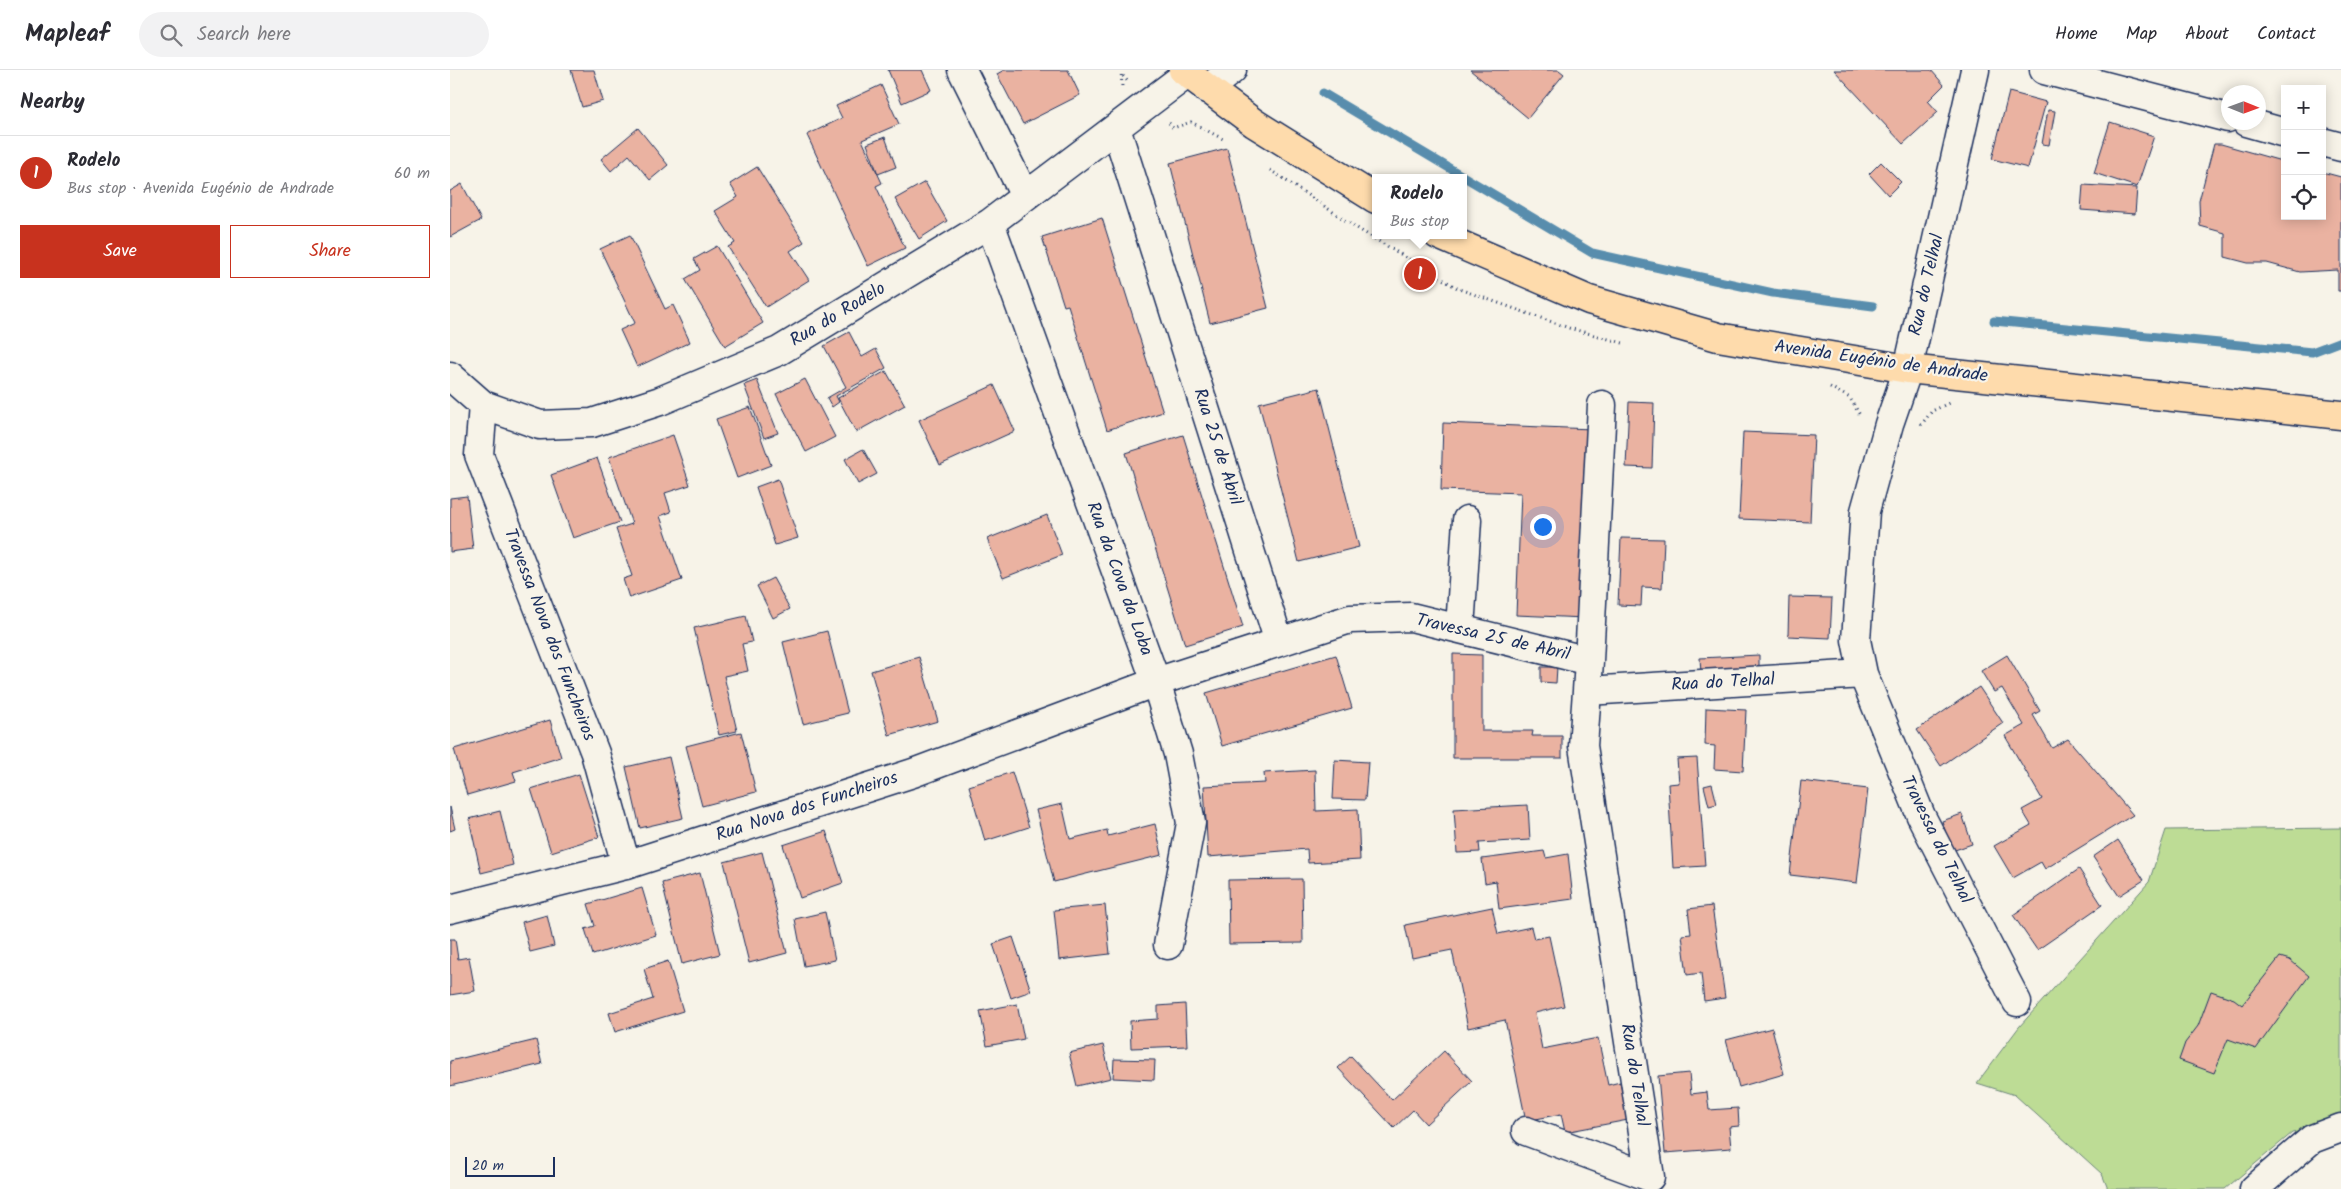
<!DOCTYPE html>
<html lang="en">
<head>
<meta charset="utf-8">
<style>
	:root { --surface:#fff; --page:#f2f2f3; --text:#2b2b33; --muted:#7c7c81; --line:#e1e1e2; --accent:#c8321e }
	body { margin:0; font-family:Kalam,sans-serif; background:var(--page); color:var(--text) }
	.controls { position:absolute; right:15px; top:15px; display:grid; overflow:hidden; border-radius:0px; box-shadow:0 2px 12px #0003 }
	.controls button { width:45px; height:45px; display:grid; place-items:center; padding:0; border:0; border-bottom:1px solid var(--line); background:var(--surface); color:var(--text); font:25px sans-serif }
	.compass { position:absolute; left:1771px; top:15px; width:45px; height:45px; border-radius:50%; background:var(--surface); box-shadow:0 2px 12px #0003; rotate:91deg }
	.scale { position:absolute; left:15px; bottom:12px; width:90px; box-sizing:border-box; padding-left:5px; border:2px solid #1b2f5e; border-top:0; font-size:14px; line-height:18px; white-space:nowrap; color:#1b2f5e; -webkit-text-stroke:4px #f7f3e8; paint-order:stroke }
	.you { position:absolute; left:1092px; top:456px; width:18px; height:18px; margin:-12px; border:4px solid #fff; border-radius:50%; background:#1a73e8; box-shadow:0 0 0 8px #1a73e833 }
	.badge { display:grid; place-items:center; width:32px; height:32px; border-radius:50%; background:var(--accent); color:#fff; font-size:16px; font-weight:700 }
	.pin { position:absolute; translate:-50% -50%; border:2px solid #fff; box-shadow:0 1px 5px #0006 }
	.popup { position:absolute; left:922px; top:104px; width:95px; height:65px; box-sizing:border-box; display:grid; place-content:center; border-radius:0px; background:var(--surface); filter:drop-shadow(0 1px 4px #0005); font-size:16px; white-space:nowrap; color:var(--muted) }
	.popup b { font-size:19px; color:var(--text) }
	.popup::after { content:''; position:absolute; left:50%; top:100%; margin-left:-10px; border:10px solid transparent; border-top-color:var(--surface) }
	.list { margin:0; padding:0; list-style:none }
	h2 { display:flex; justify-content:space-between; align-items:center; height:65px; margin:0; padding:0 20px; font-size:21px }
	h2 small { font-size:16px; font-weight:400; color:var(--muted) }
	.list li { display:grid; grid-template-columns:32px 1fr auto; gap:15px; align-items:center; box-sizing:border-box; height:75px; padding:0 20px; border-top:1px solid var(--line) }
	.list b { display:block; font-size:19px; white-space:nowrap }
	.list p { margin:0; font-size:16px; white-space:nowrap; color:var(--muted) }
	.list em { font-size:16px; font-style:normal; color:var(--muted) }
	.actions { display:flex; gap:10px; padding:15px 20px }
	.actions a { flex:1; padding:11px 0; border:1px solid var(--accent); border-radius:0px; text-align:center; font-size:18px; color:var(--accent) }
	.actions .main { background:var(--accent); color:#fff }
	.icon { flex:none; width:28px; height:28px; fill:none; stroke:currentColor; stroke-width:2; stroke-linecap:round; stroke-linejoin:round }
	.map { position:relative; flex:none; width:1891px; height:1119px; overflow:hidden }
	header { display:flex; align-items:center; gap:30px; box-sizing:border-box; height:70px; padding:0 25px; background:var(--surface); border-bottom:1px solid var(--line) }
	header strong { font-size:24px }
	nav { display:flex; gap:28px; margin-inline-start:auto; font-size:18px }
	.search { width:350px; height:45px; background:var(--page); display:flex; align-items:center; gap:12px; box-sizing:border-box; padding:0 18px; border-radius:28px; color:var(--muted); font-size:19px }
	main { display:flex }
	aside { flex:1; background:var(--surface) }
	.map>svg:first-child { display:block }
	.green { fill:#bddc95; stroke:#6c867a }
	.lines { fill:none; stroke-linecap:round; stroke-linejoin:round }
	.stream { stroke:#598dad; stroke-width:9 }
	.building { fill:#eab2a1; stroke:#1b2f5e }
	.minor-casing { stroke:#1b2f5e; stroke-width:31 }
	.major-casing { stroke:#1b2f5e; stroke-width:31 }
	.path { stroke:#1b2f5e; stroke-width:3; stroke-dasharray:1 4; stroke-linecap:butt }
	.minor { stroke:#f7f3e8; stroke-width:28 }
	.major { stroke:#fedbac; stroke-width:28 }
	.labels { text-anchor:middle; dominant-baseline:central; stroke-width:4.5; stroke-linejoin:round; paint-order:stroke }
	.street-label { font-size:18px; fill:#1b2f5e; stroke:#f7f3e8 }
</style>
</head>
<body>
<header>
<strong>Mapleaf</strong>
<div class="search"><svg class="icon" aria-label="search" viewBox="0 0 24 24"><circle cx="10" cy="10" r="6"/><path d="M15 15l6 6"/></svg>Search here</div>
<nav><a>Home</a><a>Map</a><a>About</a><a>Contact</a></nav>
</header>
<main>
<aside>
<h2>Nearby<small></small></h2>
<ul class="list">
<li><span class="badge">1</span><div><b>Rodelo</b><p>Bus stop · Avenida Eugénio de Andrade</p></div><em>60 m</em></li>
</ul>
<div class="actions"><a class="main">Save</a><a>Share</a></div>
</aside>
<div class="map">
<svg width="1891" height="1119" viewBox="0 0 1891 1119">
	<rect width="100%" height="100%" fill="#f7f3e8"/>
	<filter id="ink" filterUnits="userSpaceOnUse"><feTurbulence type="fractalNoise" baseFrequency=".02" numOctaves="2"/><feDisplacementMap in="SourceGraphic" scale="10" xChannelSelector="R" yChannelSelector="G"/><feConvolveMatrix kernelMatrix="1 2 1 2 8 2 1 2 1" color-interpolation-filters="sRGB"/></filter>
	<g filter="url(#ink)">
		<path class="green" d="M 1891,758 L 1891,1054 L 1842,1063 L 1775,1119 L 1658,1119 L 1652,1104 L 1565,1025 L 1527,1013 L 1569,957 L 1699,812 L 1716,760 Z"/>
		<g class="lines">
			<path class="stream" d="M 873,23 L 1142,183 L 1323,223 L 1423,236
				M 1544,251 L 1862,282 L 1891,271"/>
		</g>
		<path class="building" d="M 121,0 L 144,0 L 153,31 L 132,37 Z
			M 438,0 L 472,0 L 481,20 L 452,33 Z
			M 554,0 L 618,0 L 630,25 L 573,54 L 547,4 Z
			M 1020,0 L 1109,0 L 1114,4 L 1078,48 Z
			M 1384,0 L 1481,0 L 1494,15 L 1478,31 L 1488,42 L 1453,74 Z
			M 431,15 L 449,54 L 412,70 L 432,113 L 426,116 L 455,178 L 418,196 L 357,65 L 392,48 L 386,36 Z
			M 1559,22 L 1596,32 L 1578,98 L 1542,89 Z
			M 1598,40 L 1605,41 L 1599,75 L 1592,74 Z
			M 1660,52 L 1704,66 L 1687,117 L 1644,103 Z
			M 188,58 L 218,95 L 200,110 L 179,85 L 161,101 L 151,89 Z
			M 435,67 L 446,97 L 428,104 L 417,74 Z
			M 1764,74 L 1771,74 L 1835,92 L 1835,146 L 1872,146 L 1872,102 L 1891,107 L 1891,221 L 1888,221 L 1888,200 L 1850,202 L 1817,193 L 1798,193 L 1775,187 L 1775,163 L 1750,156 L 1749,131 Z
			M 777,78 L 818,238 L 760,253 L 720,93 Z
			M 1431,92 L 1451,112 L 1438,125 L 1419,104 Z
			M 307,97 L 354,172 L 340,181 L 359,210 L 316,237 L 278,177 L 285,173 L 265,141 L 288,127 L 280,114 Z
			M 475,112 L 497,151 L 469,169 L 445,129 Z
			M 12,114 L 31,150 L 0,167 L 0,121 Z
			M 1633,115 L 1687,118 L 1685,144 L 1631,140 Z
			M 652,148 L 713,342 L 657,360 L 618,235 L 614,236 L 592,167 Z
			M 180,165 L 215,239 L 223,235 L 240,272 L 187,297 L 170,260 L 185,253 L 150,179 Z
			M 267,176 L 313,253 L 275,276 L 235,209 L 250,200 L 244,189 Z
			M 399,262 L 412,287 L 426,279 L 436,298 L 386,326 L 389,332 L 382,337 L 377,328 L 396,317 L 374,276 Z
			M 436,301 L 455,335 L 406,362 L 388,328 Z
			M 355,309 L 385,367 L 356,382 L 326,324 Z
			M 307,310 L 328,363 L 314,368 L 294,315 Z
			M 544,315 L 565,361 L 490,395 L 469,350 Z
			M 869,318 L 909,477 L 849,492 L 809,333 Z
			M 1179,332 L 1204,333 L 1202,398 L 1176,397 Z
			M 300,337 L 321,395 L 287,408 L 266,349 Z
			M 993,353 L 1142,359 L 1135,548 L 1066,545 L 1071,423 L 991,420 Z
			M 1293,362 L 1364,365 L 1360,452 L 1289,449 Z
			M 223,365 L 240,415 L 215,423 L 221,442 L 210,446 L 232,510 L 179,528 L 173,509 L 182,506 L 166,459 L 182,454 L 159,387 Z
			M 733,365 L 793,557 L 735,575 L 676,383 Z
			M 413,379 L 427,404 L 408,414 L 395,389 Z
			M 147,388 L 170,452 L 123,468 L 101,405 Z
			M 328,409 L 348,468 L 325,475 L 306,417 Z
			M 17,426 L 23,479 L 0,482 L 0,428 Z
			M 597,445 L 612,485 L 553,508 L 537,469 Z
			M 1171,468 L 1214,469 L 1212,518 L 1192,517 L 1191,536 L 1168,535 Z
			M 323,508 L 340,539 L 323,548 L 307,516 Z
			M 1339,527 L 1382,528 L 1380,568 L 1338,566 Z
			M 296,546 L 302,572 L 292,574 L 298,601 L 274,606 L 287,661 L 269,665 L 244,558 Z
			M 377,561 L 398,643 L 353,654 L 333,572 Z
			M 1003,584 L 1032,585 L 1032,661 L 1083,661 L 1082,666 L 1112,666 L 1112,688 L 1003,688 Z
			M 886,585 L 902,638 L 772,676 L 756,623 Z
			M 1309,585 L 1309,600 L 1251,603 L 1250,588 Z
			M 1557,585 L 1590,641 L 1583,645 L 1602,678 L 1618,669 L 1683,745 L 1595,799 L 1591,792 L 1563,808 L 1544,776 L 1581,755 L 1572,740 L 1592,729 L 1555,666 L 1574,655 L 1552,618 L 1544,622 L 1531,601 Z
			M 469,587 L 488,651 L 439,665 L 421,601 Z
			M 1091,597 L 1107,597 L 1106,613 L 1091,612 Z
			M 1529,617 L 1553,653 L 1491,696 L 1467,660 Z
			M 1256,638 L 1296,640 L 1293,701 L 1264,699 L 1265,676 L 1255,675 Z
			M 100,650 L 111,687 L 63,702 L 66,711 L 17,725 L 4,679 Z
			M 291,662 L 306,722 L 252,736 L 236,676 Z
			M 219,687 L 233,748 L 190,758 L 176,697 Z
			M 1247,688 L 1255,796 L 1223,798 L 1218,714 L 1229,713 L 1227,689 Z
			M 885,690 L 918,692 L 915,730 L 883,729 Z
			M 865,700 L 866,741 L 908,739 L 910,790 L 858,793 L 857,779 L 758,787 L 754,716 L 815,713 L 814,703 Z
			M 562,702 L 579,757 L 535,771 L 519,716 Z
			M 129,704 L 149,767 L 101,782 L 81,719 Z
			M 1351,711 L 1418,719 L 1407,813 L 1340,805 Z
			M 1262,714 L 1267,734 L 1259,736 L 1254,716 Z
			M 612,734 L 620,769 L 657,760 L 658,766 L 705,754 L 712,785 L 604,812 L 586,740 Z
			M 1078,735 L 1080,770 L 1029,773 L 1030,782 L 1007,783 L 1004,739 Z
			M 0,737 L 5,759 L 0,761 Z
			M 50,741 L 63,795 L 31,803 L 19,749 Z
			M 1512,744 L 1522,774 L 1502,781 L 1492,751 Z
			M 376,761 L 393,813 L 350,828 L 333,775 Z
			M 1668,770 L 1694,810 L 1669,826 L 1643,787 Z
			M 1094,781 L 1096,788 L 1118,784 L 1123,829 L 1049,839 L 1046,811 L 1035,813 L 1032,789 Z
			M 312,782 L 337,883 L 299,893 L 274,792 Z
			M 1629,799 L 1652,835 L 1587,880 L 1563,845 Z
			M 250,803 L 270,884 L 232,894 L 212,813 Z
			M 852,809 L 853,873 L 779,874 L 778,810 Z
			M 192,818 L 206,865 L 143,885 L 135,859 L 145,856 L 138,834 Z
			M 655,835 L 660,884 L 609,890 L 604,840 Z
			M 1262,836 L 1275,928 L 1254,931 L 1251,903 L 1237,905 L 1232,865 L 1241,864 L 1238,839 Z
			M 1042,837 L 1048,864 L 1081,857 L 1084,869 L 1099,866 L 1114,936 L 1085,943 L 1092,979 L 1148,968 L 1158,1015 L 1170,1012 L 1178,1050 L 1115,1062 L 1111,1044 L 1076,1051 L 1055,950 L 1018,958 L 1002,880 L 962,888 L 955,855 Z
			M 375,842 L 385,890 L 354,896 L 345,849 Z
			M 97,845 L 104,876 L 80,882 L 72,852 Z
			M 563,867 L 581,921 L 561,928 L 543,874 Z
			M 0,869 L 5,869 L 8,889 L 19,887 L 25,921 L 0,925 Z
			M 1830,887 L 1840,890 L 1859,906 L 1806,979 L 1778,969 L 1764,1003 L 1729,990 L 1735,973 L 1748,956 L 1761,921 L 1784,929 L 1792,935 Z
			M 218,891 L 233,941 L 165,962 L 159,943 L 203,929 L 194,899 Z
			M 567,934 L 574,969 L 537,976 L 530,941 Z
			M 735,934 L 737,976 L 681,978 L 680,951 L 708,949 L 708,936 Z
			M 1322,958 L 1334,1004 L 1289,1017 L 1276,970 Z
			M 86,970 L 92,994 L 0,1016 L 0,991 Z
			M 653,975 L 661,1008 L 627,1016 L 619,983 Z
			M 994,981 L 1022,1011 L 976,1054 L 963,1040 L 944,1058 L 888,998 L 901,986 L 942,1030 Z
			M 664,989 L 705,990 L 704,1010 L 663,1008 Z
			M 1239,1003 L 1241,1024 L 1257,1022 L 1259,1040 L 1288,1038 L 1289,1056 L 1279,1057 L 1281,1078 L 1215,1083 L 1208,1006 Z"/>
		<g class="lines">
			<g class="minor-casing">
				<path id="minor" d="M 512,0 L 575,126
					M 1594,0 L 1778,48
					M 757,19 L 782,0
					M 1796,52 L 1835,63
					M 666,58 L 829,572
					M 1872,72 L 1891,77
					M 540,153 L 706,612 L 728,684 L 741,753 L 718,875
					M 0,306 L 33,335 L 90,355 L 142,353 L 210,331 L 329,281 L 540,153 L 737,4
					M 33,335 L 29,385 L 145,683 L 176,795
					M 1010,559 L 1017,450
					M 1139,591 L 1152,335
					M 1413,604 L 1471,746 L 1567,932
					M 0,839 L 176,795 L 463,703 L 706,612 L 900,549 L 961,547 L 1139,591 L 1137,621
					M 1076,1061 L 1200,1107 L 1133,676 L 1137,621 L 1413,604 L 1406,570 L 1415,441 L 1439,354 L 1458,299 L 1525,0
					M 1804,1119 L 1862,1069 L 1891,1058"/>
			</g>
			<g class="major-casing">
				<path id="major" d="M 733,0 L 804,53 L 926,129
					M 988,165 L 1139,230 L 1268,267 L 1458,299 L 1891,345"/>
			</g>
			<path class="path" d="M 671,0 L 672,17
				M 673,6 L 679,13
				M 719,53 L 723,58 L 741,52 L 773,69
				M 820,100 L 910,160 L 1009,219 L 1119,258 L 1173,273
				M 1380,317 L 1400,328 L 1411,347
				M 1471,355 L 1482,341 L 1499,333"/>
			<use href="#minor" class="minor"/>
			<use href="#major" class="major"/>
		</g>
	</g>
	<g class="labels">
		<g class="street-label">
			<text transform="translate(1477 215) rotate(-77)">Rua do Telhal</text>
			<text transform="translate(388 245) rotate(-31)">Rua do Rodelo</text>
			<text transform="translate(1431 292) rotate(8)">Avenida Eugénio de Andrade</text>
			<text transform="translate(767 377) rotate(72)">Rua 25 de Abril</text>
			<text transform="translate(669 509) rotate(70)">Rua da Cova da Loba</text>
			<text transform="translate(99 565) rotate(69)">Travessa Nova dos Funcheiros</text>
			<text transform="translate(1043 568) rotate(13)">Travessa 25 de Abril</text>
			<text transform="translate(1273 613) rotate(-3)">Rua do Telhal</text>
			<text transform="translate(357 737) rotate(-18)">Rua Nova dos Funcheiros</text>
			<text transform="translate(1486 770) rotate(64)">Travessa do Telhal</text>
			<text transform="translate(1184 1005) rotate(81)">Rua do Telhal</text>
		</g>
	</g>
</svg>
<div class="controls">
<button>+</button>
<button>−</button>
<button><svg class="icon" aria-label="locate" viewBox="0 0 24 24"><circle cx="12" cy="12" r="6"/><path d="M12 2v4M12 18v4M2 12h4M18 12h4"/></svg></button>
</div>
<svg class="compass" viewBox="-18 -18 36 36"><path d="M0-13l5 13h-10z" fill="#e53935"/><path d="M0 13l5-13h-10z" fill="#7c7c81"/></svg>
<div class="scale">20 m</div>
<div class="you"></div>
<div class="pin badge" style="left:970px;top:204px">1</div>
<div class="popup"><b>Rodelo</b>Bus stop</div>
</div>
</main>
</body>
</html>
